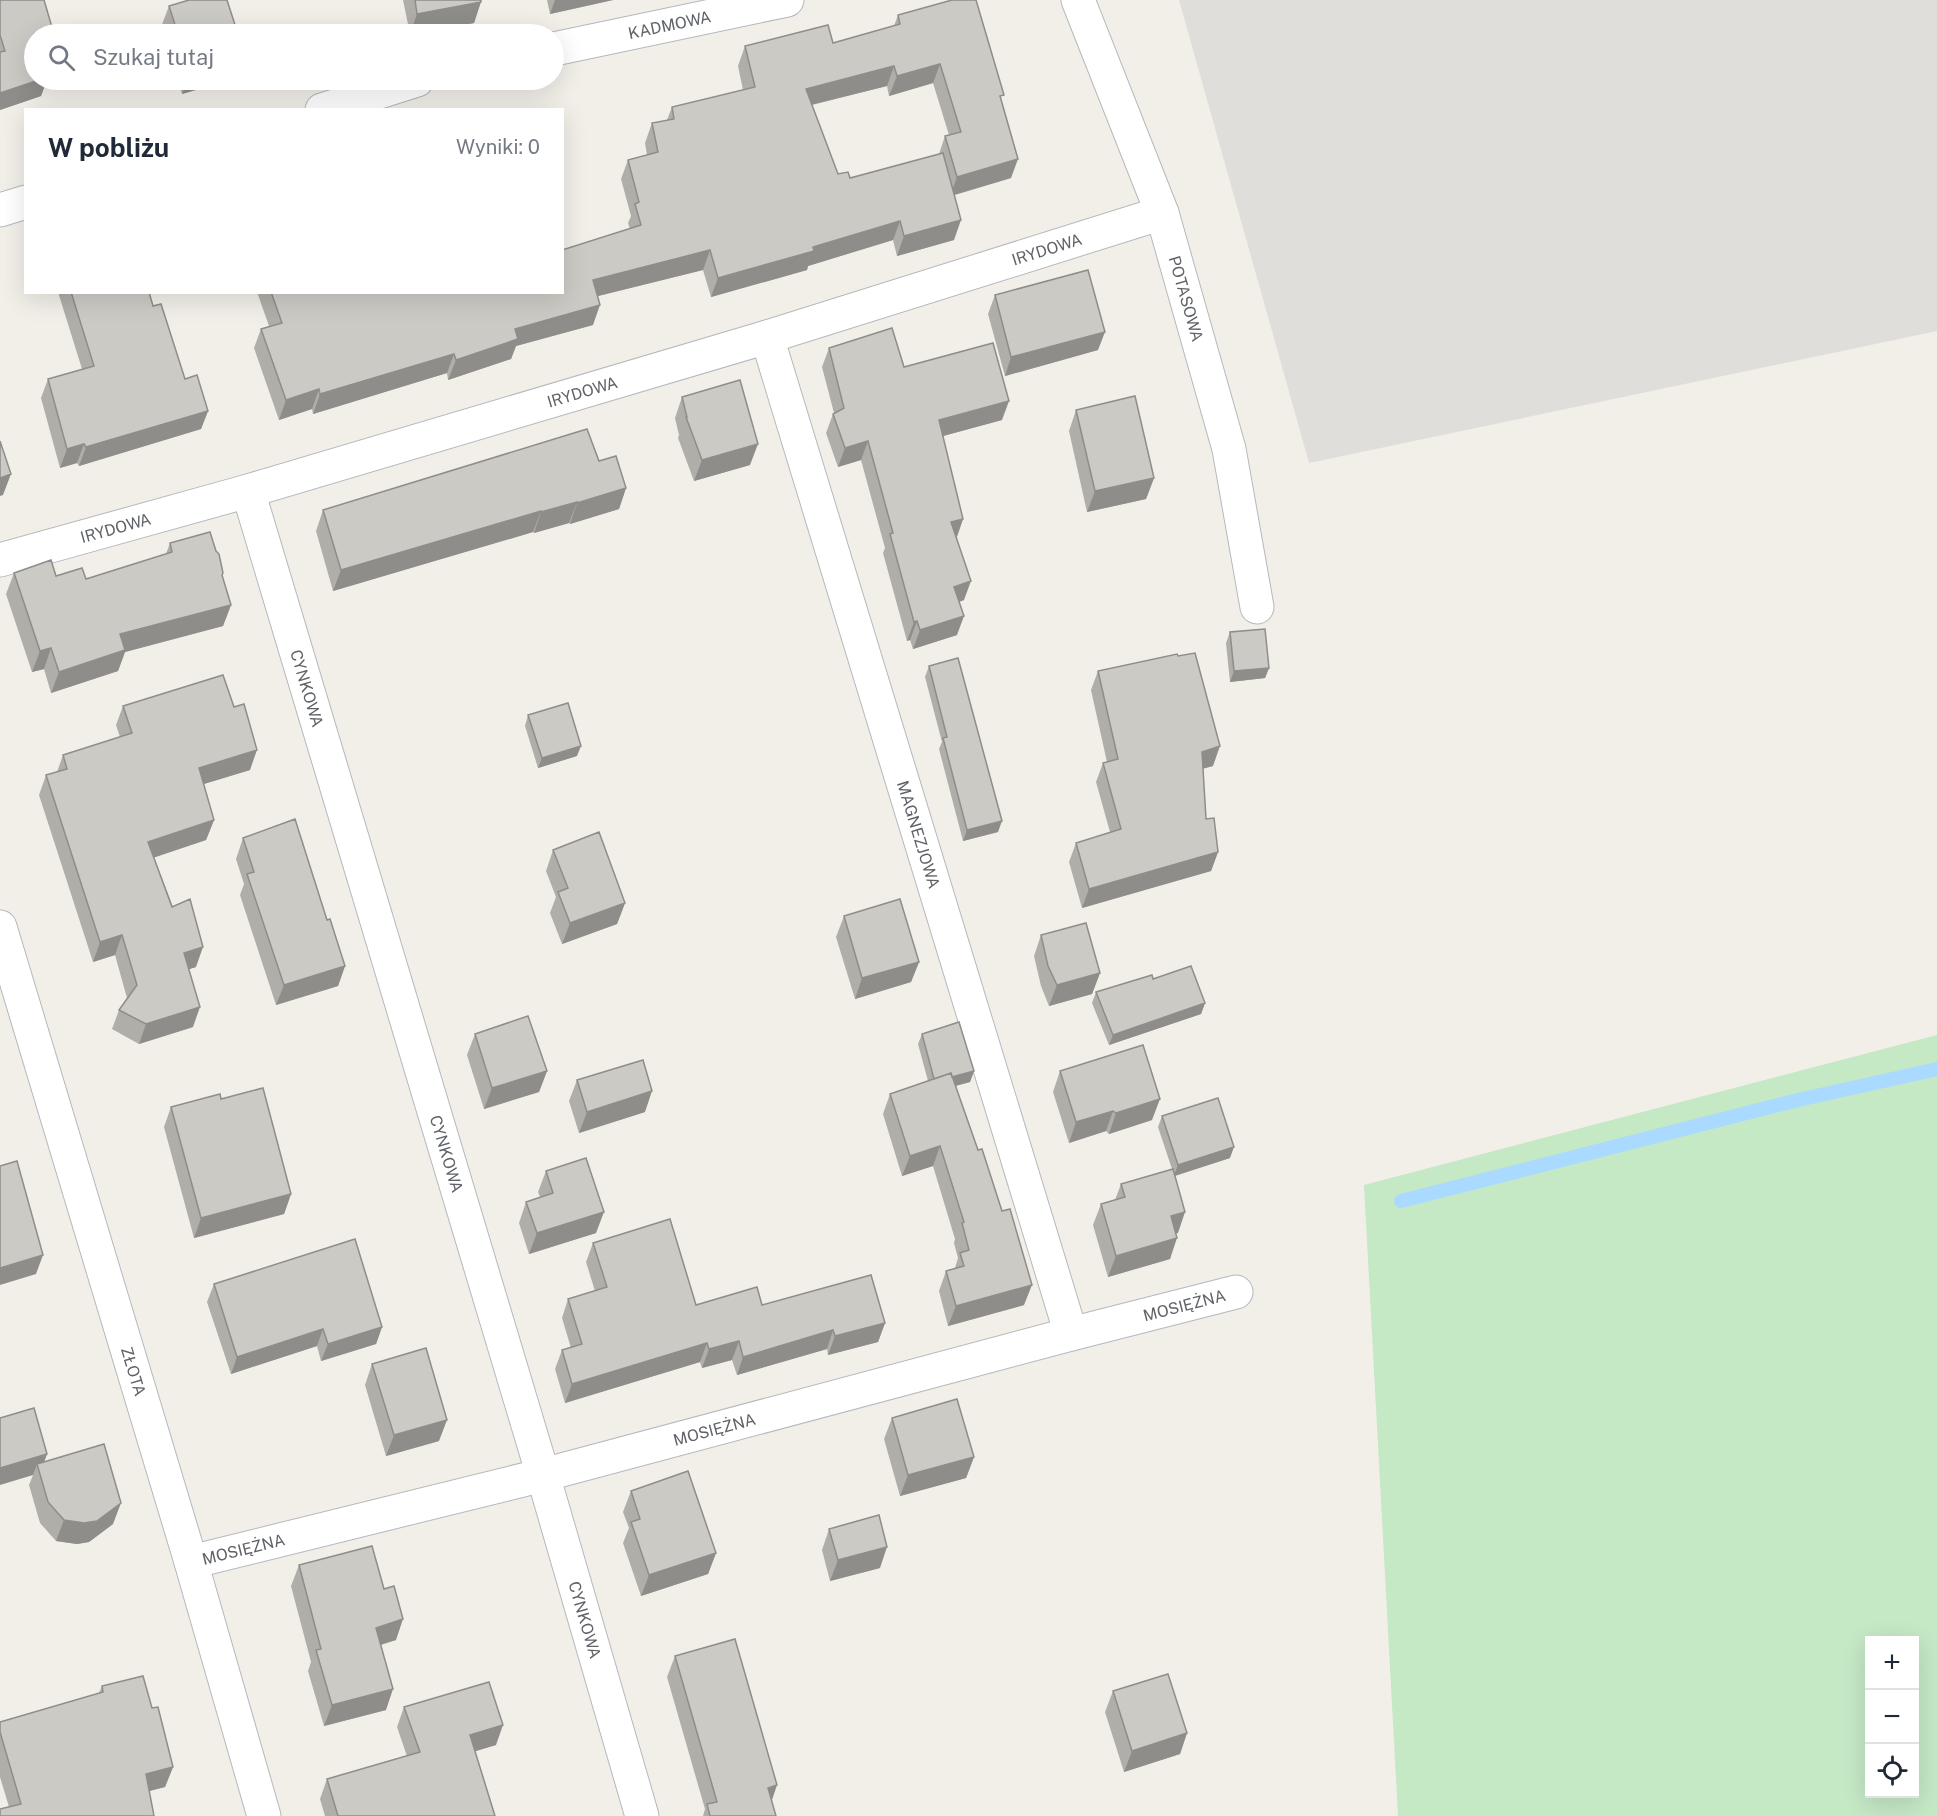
<!DOCTYPE html>
<html lang="pl">
<head>
<meta charset="utf-8">
<style>
	:root { --surface:#fff; --page:#f6f6f7; --text:#1f2937; --muted:#747a83; --line:#e0e1e3 }
	body { margin:0; font-family:"Public Sans",sans-serif; background:var(--page); color:var(--text) }
	.controls { position:absolute; right:18px; bottom:18px; display:grid; overflow:hidden; border-radius:0px; box-shadow:0 6px 24px #0002 }
	.controls button { width:54px; height:54px; display:grid; place-items:center; padding:0; border:0; border-bottom:2px solid var(--line); background:var(--surface); color:var(--text); font:30px sans-serif }
	.list { margin:0; padding:0; list-style:none }
	h2 { display:flex; justify-content:space-between; align-items:center; height:78px; margin:0; padding:0 24px; font-size:26px }
	h2 small { font-size:20px; font-weight:400; color:var(--muted) }
	.icon { flex:none; width:33px; height:33px; fill:none; stroke:currentColor; stroke-width:2; stroke-linecap:round; stroke-linejoin:round }
	.map { position:relative; flex:none; width:1937px; height:1816px; overflow:hidden }
	.search { position:absolute; background:var(--surface); box-shadow:0 6px 24px #0002; left:24px; top:24px; width:540px; height:66px; display:flex; align-items:center; gap:15px; box-sizing:border-box; padding:0 21px; border-radius:33px; color:var(--muted); font-size:22px }
	.panel { position:absolute; background:var(--surface); box-shadow:0 6px 24px #0002; left:24px; top:108px; width:540px; height:186px; border-radius:0px }
	.map>svg:first-child { display:block }
	.industrial { fill:#e0deda }
	.green { fill:#c5e8c5; fill-rule:evenodd }
	.lines { fill:none; stroke-linecap:round; stroke-linejoin:round }
	.stream { stroke:#aadaff; stroke-width:14 }
	.minor-casing { stroke:#b5b8bc; stroke-width:35 }
	.minor { stroke:#fff; stroke-width:33 }
	.wall { fill:#afaea9; fill-rule:evenodd }
	.shaded-wall { fill:#8f8d8a }
	.building { fill:#cccac5; stroke:#8f8d8a; stroke-width:1.5 }
	.labels { text-anchor:middle; dominant-baseline:central; stroke-width:4.5; stroke-linejoin:round; paint-order:stroke }
	.street-label { font-size:16px; fill:#5f6368; stroke:#fff }
</style>
</head>
<body>
<div class="map">
<svg width="1937" height="1816" viewBox="0 0 1937 1816">
	<rect width="100%" height="100%" fill="#f1efe8"/>
	<path class="industrial" d="M 1179,0 L 1937,0 L 1937,331 L 1309,463 Z"/>
	<path class="green" d="M 1937,1035 L 1937,1816 L 1398,1816 L 1364,1185 ZM 1870,1640 L 1914,1640 L 1914,1794 L 1870,1794 Z"/>
	<g class="lines">
		<path class="stream" d="M 1401,1201 L 1798,1100 L 1937,1069"/>
		<g class="minor-casing">
			<g id="minor">
				<path id="s1" d="M 1078,0 L 1162,213 L 1229,449 L 1257,607"/>
				<path id="s2" d="M 554,49 L 787,0"/>
				<path d="M 322,110 L 417,80"/>
				<path d="M 0,210 L 26,202"/>
				<path id="s3" d="M 767,337 L 1071,1334"/>
				<path id="s4" d="M 248,491 L 543,1475 L 642,1816"/>
				<path id="s5" d="M 0,560 L 248,491 L 767,337 L 1162,213"/>
				<path id="s6" d="M 0,927 L 191,1562 L 264,1816"/>
				<path id="s7" d="M 191,1562 L 543,1475 L 1071,1334 L 1236,1292"/>
			</g>
		</g>
		<use href="#minor" class="minor"/>
	</g>
	<path class="wall" d="M 0,0 L 34,80 L 47,80 L 41,96 L 0,110 Z
		M 403,0 L 481,0 L 474,23 L 413,34 L 410,34 Z
		M 547,0 L 613,0 L 550,14 Z
		M 169,6 L 238,34 L 163,34 L 161,27 Z
		M 898,15 L 1001,101 L 1011,178 L 955,195 L 954,240 L 897,256 L 893,240 L 808,266 L 807,270 L 711,297 L 703,270 L 598,296 L 593,325 L 516,346 L 511,359 L 448,380 L 447,373 L 313,414 L 312,409 L 279,420 L 254,348 L 261,329 L 269,326 L 257,292 L 562,292 L 630,229 L 628,223 L 631,216 L 621,179 L 628,160 L 647,155 L 645,143 L 652,123 L 667,120 L 672,107 L 743,90 L 738,66 L 745,46 L 833,43 L 894,26 ZM 933,83 L 949,135 L 945,136 L 939,154 L 850,178 L 838,174 L 812,105 L 887,86 L 889,96 Z
		M 178,80 L 230,80 L 182,94 Z
		M 58,292 L 149,292 L 153,306 L 185,379 L 208,411 L 201,429 L 79,466 L 77,463 L 60,468 L 41,398 L 48,379 L 82,369 Z
		M 995,295 L 1098,350 L 1005,376 L 988,314 Z
		M 829,348 L 904,367 L 1002,420 L 943,436 L 963,519 L 957,537 L 964,600 L 959,602 L 957,635 L 913,649 L 910,640 L 907,641 L 883,553 L 885,548 L 861,460 L 838,467 L 826,433 L 833,414 L 834,413 L 822,367 Z
		M 682,397 L 750,465 L 694,481 L 678,438 L 679,435 L 675,418 Z
		M 1076,410 L 1154,478 L 1146,499 L 1087,512 L 1069,431 Z
		M 599,461 L 626,488 L 619,509 L 570,524 L 569,523 L 534,533 L 533,532 L 333,591 L 316,531 L 323,510 Z
		M 170,543 L 222,576 L 231,605 L 223,626 L 125,652 L 118,671 L 51,693 L 44,669 L 32,672 L 6,594 L 14,573 L 86,579 L 166,554 Z
		M 1230,632 L 1269,668 L 1265,678 L 1230,682 L 1226,643 Z
		M 929,666 L 998,832 L 963,841 L 939,749 L 942,742 L 925,677 Z
		M 1098,671 L 1213,766 L 1203,768 L 1206,819 L 1218,852 L 1211,871 L 1082,908 L 1069,862 L 1076,843 L 1110,832 L 1096,782 L 1103,763 L 1107,762 L 1091,690 Z
		M 123,706 L 250,770 L 203,784 L 214,820 L 206,840 L 154,857 L 196,967 L 189,969 L 193,1027 L 139,1044 L 112,1029 L 119,1010 L 127,998 L 115,955 L 93,962 L 39,795 L 46,775 L 57,772 L 63,755 L 120,737 L 116,725 Z
		M 528,715 L 577,756 L 538,768 L 525,726 Z
		M 243,838 L 327,920 L 345,966 L 338,986 L 276,1005 L 240,895 L 244,884 L 236,859 Z
		M 553,850 L 625,903 L 617,924 L 562,944 L 550,913 L 556,897 L 546,871 Z
		M 844,916 L 919,962 L 911,982 L 855,999 L 836,937 Z
		M 1041,935 L 1100,973 L 1092,994 L 1049,1006 L 1041,986 L 1034,956 Z
		M 1153,979 L 1205,1003 L 1201,1014 L 1109,1045 L 1092,1003 L 1096,992 Z
		M 475,1034 L 547,1071 L 539,1092 L 484,1109 L 467,1055 Z
		M 922,1034 L 974,1071 L 970,1082 L 956,1086 L 1024,1305 L 948,1326 L 939,1291 L 946,1271 L 955,1268 L 958,1258 L 954,1243 L 955,1239 L 933,1166 L 902,1176 L 883,1114 L 890,1094 L 928,1081 L 918,1044 Z
		M 1060,1071 L 1152,1120 L 1109,1134 L 1106,1131 L 1069,1143 L 1053,1092 Z
		M 577,1080 L 645,1112 L 579,1133 L 569,1101 Z
		M 221,1099 L 291,1194 L 284,1214 L 194,1238 L 164,1127 L 171,1107 Z
		M 1162,1116 L 1230,1158 L 1175,1176 L 1178,1233 L 1176,1233 L 1170,1259 L 1108,1277 L 1093,1225 L 1101,1204 L 1115,1200 L 1121,1184 L 1172,1169 L 1158,1127 Z
		M 546,1171 L 596,1233 L 529,1254 L 519,1223 L 526,1202 L 540,1197 L 538,1192 Z
		M 593,1243 L 696,1305 L 762,1305 L 885,1323 L 878,1342 L 828,1355 L 827,1349 L 737,1375 L 732,1360 L 702,1368 L 700,1362 L 565,1403 L 555,1369 L 562,1350 L 571,1348 L 562,1318 L 568,1299 L 595,1291 L 586,1262 Z
		M 214,1284 L 382,1327 L 376,1344 L 321,1361 L 317,1346 L 231,1374 L 207,1302 Z
		M 372,1364 L 439,1441 L 386,1456 L 365,1385 Z
		M 0,1418 L 47,1454 L 44,1462 L 113,1524 L 89,1542 L 77,1544 L 56,1541 L 40,1523 L 29,1485 L 33,1475 Z
		M 892,1418 L 974,1457 L 966,1478 L 900,1496 L 884,1439 Z
		M 631,1491 L 716,1553 L 708,1574 L 641,1596 L 623,1543 L 629,1528 L 623,1512 Z
		M 829,1529 L 880,1568 L 830,1581 L 822,1550 Z
		M 299,1565 L 396,1640 L 381,1645 L 386,1710 L 324,1726 L 308,1671 L 311,1662 L 291,1586 Z
		M 675,1656 L 772,1801 L 776,1816 L 703,1816 L 705,1809 L 667,1677 Z
		M 102,1686 L 152,1708 L 173,1767 L 165,1787 L 149,1791 L 9,1807 L 0,1777 L 0,1722 L 99,1693 Z
		M 1113,1691 L 1187,1733 L 1180,1754 L 1124,1772 L 1105,1712 Z
		M 404,1707 L 496,1745 L 475,1751 L 495,1816 L 325,1816 L 320,1799 L 327,1779 L 407,1756 L 397,1727 Z"/>
	<path class="shaded-wall" d="M 555,0 L 613,0 L 550,14 Z
		M 481,2 L 474,23 L 410,34 L 417,14 Z
		M 940,64 L 933,83 L 889,96 L 897,76 Z
		M 894,66 L 887,86 L 798,108 L 806,89 Z
		M 39,80 L 47,80 L 41,96 L 0,110 L 0,93 Z
		M 188,80 L 230,80 L 182,94 Z
		M 1018,159 L 1011,178 L 950,196 L 957,177 Z
		M 961,220 L 954,240 L 897,256 L 904,236 Z
		M 900,221 L 893,240 L 808,266 L 807,270 L 711,297 L 718,278 L 813,247 Z
		M 710,250 L 703,270 L 586,299 L 593,280 Z
		M 600,305 L 593,325 L 516,346 L 511,359 L 448,380 L 456,360 L 515,329 Z
		M 1105,332 L 1098,350 L 1005,376 L 1011,357 Z
		M 454,354 L 447,373 L 313,414 L 320,394 Z
		M 319,389 L 312,409 L 279,420 L 286,400 Z
		M 1009,401 L 1002,420 L 932,439 L 939,420 Z
		M 208,411 L 201,429 L 79,466 L 86,447 Z
		M 868,441 L 861,460 L 838,467 L 845,448 Z
		M 84,444 L 77,463 L 60,468 L 67,449 Z
		M 758,444 L 750,465 L 694,481 L 702,460 Z
		M 11,474 L 3,495 L 0,496 L 0,478 Z
		M 1154,478 L 1146,499 L 1087,512 L 1095,491 Z
		M 626,488 L 619,509 L 570,524 L 577,503 Z
		M 577,502 L 569,523 L 534,533 L 541,512 Z
		M 541,511 L 533,532 L 333,591 L 341,570 Z
		M 963,519 L 956,539 L 951,522 Z
		M 971,581 L 964,600 L 947,606 L 954,587 Z
		M 231,605 L 223,626 L 125,652 L 118,671 L 51,693 L 59,672 L 120,634 Z
		M 964,616 L 957,635 L 913,649 L 920,630 Z
		M 917,621 L 910,640 L 907,641 L 914,622 Z
		M 51,648 L 44,669 L 32,672 L 40,651 Z
		M 1269,668 L 1265,678 L 1230,682 L 1234,671 Z
		M 581,746 L 577,756 L 538,768 L 542,758 Z
		M 1220,746 L 1213,766 L 1195,771 L 1202,752 Z
		M 257,750 L 250,770 L 191,788 L 199,768 Z
		M 214,820 L 206,840 L 141,862 L 148,842 Z
		M 1002,821 L 998,832 L 963,841 L 967,830 Z
		M 1218,852 L 1211,871 L 1082,908 L 1089,889 Z
		M 625,903 L 617,924 L 562,944 L 570,923 Z
		M 122,935 L 115,955 L 93,962 L 100,942 Z
		M 203,947 L 196,967 L 177,973 L 184,953 Z
		M 919,962 L 911,982 L 855,999 L 862,978 Z
		M 345,966 L 338,986 L 276,1005 L 284,985 Z
		M 1100,973 L 1092,994 L 1049,1006 L 1057,985 Z
		M 1205,1003 L 1201,1014 L 1109,1045 L 1113,1035 Z
		M 200,1007 L 193,1027 L 139,1044 L 146,1024 Z
		M 547,1071 L 539,1092 L 484,1109 L 492,1088 Z
		M 974,1071 L 970,1082 L 931,1092 L 935,1081 Z
		M 652,1091 L 645,1112 L 579,1133 L 587,1112 Z
		M 1160,1099 L 1152,1120 L 1109,1134 L 1116,1113 Z
		M 1113,1111 L 1106,1131 L 1069,1143 L 1076,1122 Z
		M 940,1146 L 933,1166 L 902,1176 L 910,1156 Z
		M 1234,1147 L 1230,1158 L 1174,1176 L 1178,1165 Z
		M 291,1194 L 284,1214 L 194,1238 L 201,1218 Z
		M 604,1212 L 596,1233 L 529,1254 L 537,1233 Z
		M 1185,1212 L 1178,1233 L 1164,1237 L 1171,1216 Z
		M 1177,1238 L 1170,1259 L 1108,1277 L 1116,1256 Z
		M 43,1255 L 36,1274 L 0,1285 L 0,1268 Z
		M 1032,1285 L 1024,1305 L 948,1326 L 956,1306 Z
		M 885,1323 L 878,1342 L 828,1355 L 835,1336 Z
		M 382,1327 L 376,1344 L 321,1361 L 328,1344 Z
		M 323,1329 L 317,1346 L 231,1374 L 237,1357 Z
		M 833,1330 L 827,1349 L 737,1375 L 743,1357 Z
		M 739,1341 L 732,1360 L 702,1368 L 709,1349 Z
		M 707,1343 L 700,1362 L 565,1403 L 572,1384 Z
		M 447,1420 L 439,1441 L 386,1456 L 394,1435 Z
		M 47,1454 L 40,1473 L 37,1464 L 33,1475 L 0,1485 L 0,1468 Z
		M 974,1457 L 966,1478 L 900,1496 L 908,1475 Z
		M 121,1503 L 113,1524 L 89,1542 L 77,1544 L 56,1541 L 64,1520 Z
		M 887,1547 L 880,1568 L 830,1581 L 838,1560 Z
		M 716,1553 L 708,1574 L 641,1596 L 649,1575 Z
		M 403,1619 L 396,1640 L 369,1648 L 376,1628 Z
		M 393,1689 L 386,1710 L 324,1726 L 332,1705 Z
		M 503,1725 L 496,1745 L 463,1755 L 470,1735 Z
		M 1187,1733 L 1180,1754 L 1124,1772 L 1132,1751 Z
		M 173,1767 L 165,1787 L 138,1794 L 146,1774 Z
		M 777,1785 L 770,1806 L 768,1788 Z"/>
	<path class="building" d="M 0,0 L 44,0 L 54,34 L 34,34 L 34,80 L 39,80 L 0,93 L 0,52 L 5,51 L 0,35 Z
		M 189,0 L 227,0 L 238,34 L 178,34 L 169,6 Z
		M 415,0 L 481,0 L 481,2 L 417,14 Z
		M 952,0 L 976,0 L 1004,95 L 1000,96 L 1018,159 L 957,177 L 945,136 L 961,132 L 940,64 L 897,76 L 894,66 L 806,89 L 838,174 L 848,172 L 850,178 L 943,153 L 961,220 L 904,236 L 900,221 L 813,247 L 814,251 L 718,278 L 710,250 L 593,280 L 600,305 L 515,329 L 518,339 L 456,360 L 454,354 L 320,394 L 319,389 L 286,400 L 261,329 L 282,323 L 271,292 L 562,292 L 562,250 L 641,225 L 635,204 L 639,202 L 628,160 L 658,152 L 652,123 L 674,119 L 672,107 L 755,87 L 745,46 L 828,25 L 833,43 L 900,24 L 898,15 Z
		M 1088,270 L 1105,332 L 1011,357 L 995,295 Z
		M 71,292 L 149,292 L 153,306 L 161,304 L 185,379 L 197,375 L 208,411 L 86,447 L 84,444 L 67,449 L 48,379 L 94,366 Z
		M 892,328 L 904,367 L 993,343 L 1009,401 L 939,420 L 963,519 L 951,522 L 971,581 L 954,587 L 964,616 L 920,630 L 917,621 L 914,622 L 890,534 L 893,533 L 868,441 L 845,448 L 833,414 L 844,408 L 829,348 Z
		M 740,380 L 758,444 L 702,460 L 686,417 L 687,417 L 682,397 Z
		M 1135,396 L 1154,478 L 1095,491 L 1076,410 Z
		M 587,429 L 599,461 L 616,456 L 626,488 L 577,503 L 577,502 L 541,512 L 541,511 L 341,570 L 323,510 Z
		M 0,441 L 11,474 L 0,478 Z
		M 210,532 L 216,551 L 219,554 L 223,573 L 222,575 L 231,605 L 120,634 L 125,650 L 59,672 L 51,648 L 40,651 L 14,573 L 51,560 L 56,576 L 82,568 L 86,579 L 172,552 L 170,543 Z
		M 1265,629 L 1269,668 L 1234,671 L 1230,632 Z
		M 1195,653 L 1220,746 L 1202,752 L 1206,819 L 1214,818 L 1218,852 L 1089,889 L 1076,843 L 1121,829 L 1103,763 L 1118,759 L 1098,671 L 1177,654 L 1178,656 Z
		M 958,658 L 1002,821 L 967,830 L 943,738 L 947,737 L 929,666 Z
		M 223,675 L 234,707 L 244,704 L 257,750 L 199,768 L 214,820 L 148,842 L 172,907 L 190,899 L 203,947 L 184,953 L 200,1007 L 146,1024 L 119,1010 L 137,985 L 122,935 L 100,942 L 46,775 L 67,769 L 63,755 L 132,733 L 123,706 Z
		M 568,703 L 581,746 L 542,758 L 528,715 Z
		M 295,819 L 327,920 L 330,919 L 345,966 L 284,985 L 247,874 L 254,872 L 243,838 Z
		M 599,832 L 625,903 L 570,923 L 558,892 L 568,888 L 553,850 Z
		M 900,899 L 919,962 L 862,978 L 844,916 Z
		M 1086,923 L 1100,973 L 1057,985 L 1048,966 L 1041,935 Z
		M 1191,966 L 1205,1003 L 1113,1035 L 1096,992 L 1152,975 L 1153,979 Z
		M 528,1016 L 547,1071 L 492,1088 L 475,1034 Z
		M 959,1022 L 974,1071 L 952,1077 L 951,1073 L 934,1079 L 922,1034 Z
		M 1143,1045 L 1160,1099 L 1116,1113 L 1113,1111 L 1076,1122 L 1060,1071 Z
		M 643,1060 L 652,1091 L 587,1112 L 577,1080 Z
		M 951,1073 L 978,1150 L 982,1149 L 1002,1211 L 1010,1209 L 1032,1285 L 956,1306 L 946,1271 L 964,1266 L 960,1253 L 969,1250 L 962,1223 L 964,1222 L 940,1146 L 910,1156 L 890,1094 Z
		M 263,1088 L 291,1194 L 201,1218 L 171,1107 L 220,1094 L 221,1099 Z
		M 1218,1098 L 1234,1147 L 1178,1165 L 1162,1116 Z
		M 586,1158 L 604,1212 L 537,1233 L 526,1202 L 553,1193 L 546,1171 Z
		M 17,1161 L 43,1255 L 0,1268 L 0,1166 Z
		M 1173,1169 L 1185,1212 L 1171,1216 L 1177,1238 L 1116,1256 L 1101,1204 L 1125,1197 L 1121,1184 Z
		M 670,1219 L 696,1305 L 757,1287 L 762,1305 L 871,1275 L 885,1323 L 835,1336 L 833,1330 L 743,1357 L 739,1341 L 709,1349 L 707,1343 L 572,1384 L 562,1350 L 582,1344 L 568,1299 L 607,1287 L 593,1243 Z
		M 355,1239 L 382,1327 L 328,1344 L 323,1329 L 237,1357 L 214,1284 Z
		M 426,1348 L 447,1420 L 394,1435 L 372,1364 Z
		M 957,1399 L 974,1457 L 908,1475 L 892,1418 Z
		M 34,1408 L 47,1454 L 0,1468 L 0,1418 Z
		M 104,1444 L 121,1503 L 97,1521 L 84,1523 L 64,1520 L 48,1502 L 37,1464 Z
		M 688,1471 L 716,1553 L 649,1575 L 631,1522 L 640,1519 L 631,1491 Z
		M 879,1515 L 887,1547 L 838,1560 L 829,1529 Z
		M 372,1546 L 384,1589 L 394,1586 L 403,1619 L 376,1628 L 393,1689 L 332,1705 L 316,1650 L 321,1649 L 299,1565 Z
		M 735,1639 L 777,1785 L 768,1788 L 776,1816 L 710,1816 L 707,1804 L 717,1802 L 675,1656 Z
		M 1168,1674 L 1187,1733 L 1132,1751 L 1113,1691 Z
		M 143,1676 L 152,1708 L 158,1707 L 173,1767 L 146,1774 L 154,1816 L 0,1816 L 0,1809 L 21,1804 L 0,1732 L 0,1722 L 103,1692 L 102,1686 Z
		M 489,1682 L 503,1725 L 470,1735 L 495,1816 L 338,1816 L 327,1779 L 420,1752 L 404,1707 Z"/>
	<g class="labels">
		<g class="street-label">
			<text stroke="none"><textPath href="#s2" startOffset="118">KADMOWA</textPath></text>
			<text stroke="none"><textPath href="#s5" startOffset="1092">IRYDOWA</textPath></text>
			<text stroke="none"><textPath href="#s1" startOffset="318">POTASOWA</textPath></text>
			<text stroke="none"><textPath href="#s5" startOffset="606">IRYDOWA</textPath></text>
			<text stroke="none"><textPath href="#s5" startOffset="120">IRYDOWA</textPath></text>
			<text stroke="none"><textPath href="#s4" startOffset="206">CYNKOWA</textPath></text>
			<text stroke="none"><textPath href="#s3" startOffset="520">MAGNEZJOWA</textPath></text>
			<text stroke="none"><textPath href="#s4" startOffset="692">CYNKOWA</textPath></text>
			<text stroke="none"><textPath href="#s7" startOffset="1026">MOSIĘŻNA</textPath></text>
			<text stroke="none"><textPath href="#s6" startOffset="464">ZŁOTA</textPath></text>
			<text stroke="none"><textPath href="#s7" startOffset="540">MOSIĘŻNA</textPath></text>
			<text stroke="none"><textPath href="#s7" startOffset="54">MOSIĘŻNA</textPath></text>
			<text stroke="none"><textPath href="#s4" startOffset="1178">CYNKOWA</textPath></text>
		</g>
	</g>
</svg>
<div class="controls">
<button>+</button>
<button>−</button>
<button><svg class="icon" aria-label="locate" viewBox="0 0 24 24"><circle cx="12" cy="12" r="6"/><path d="M12 2v4M12 18v4M2 12h4M18 12h4"/></svg></button>
</div>
<div class="search"><svg class="icon" aria-label="search" viewBox="0 0 24 24"><circle cx="10" cy="10" r="6"/><path d="M15 15l6 6"/></svg>Szukaj tutaj</div>
<section class="panel">
<h2>W pobliżu<small>Wyniki: 0</small></h2>
<ul class="list">
</ul>
</section>
</div>
</body>
</html>
